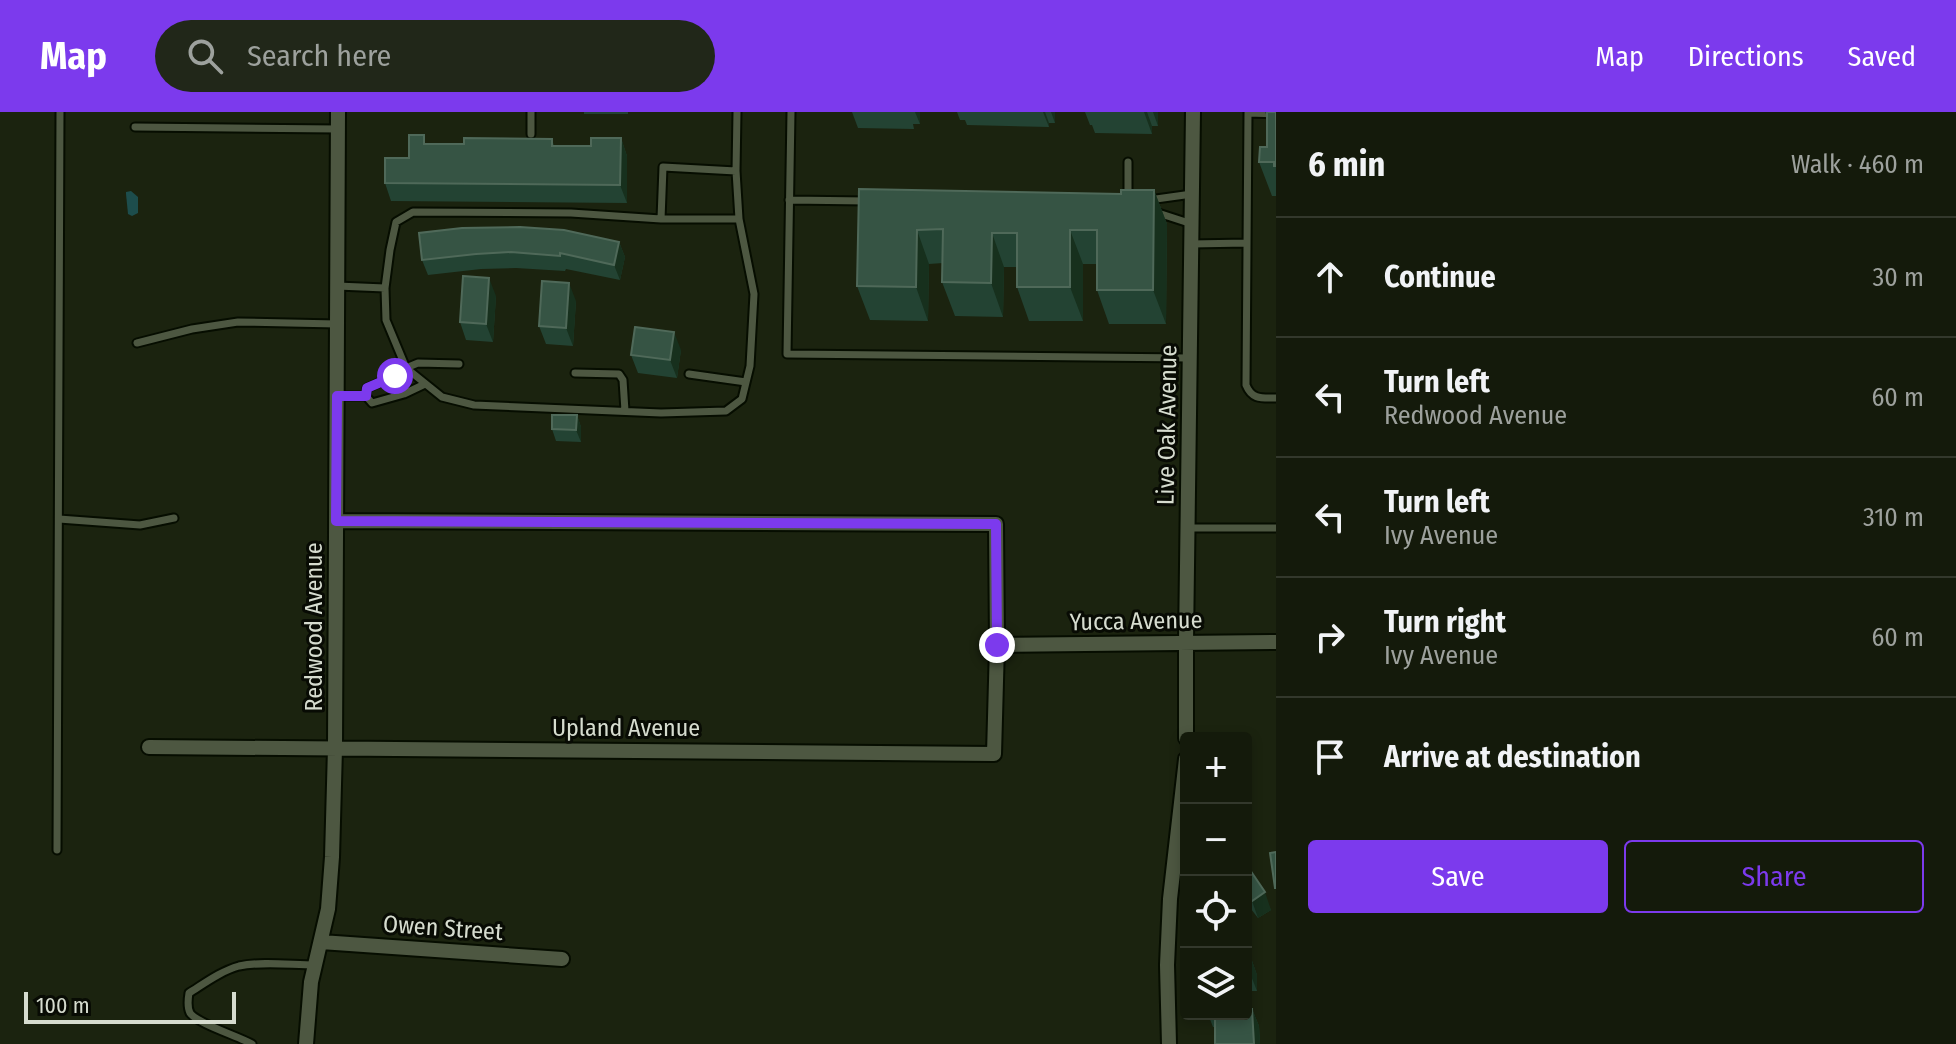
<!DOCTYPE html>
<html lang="en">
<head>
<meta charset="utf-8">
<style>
	:root { --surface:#141a0b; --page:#212719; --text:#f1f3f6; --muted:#9da19d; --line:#33382c; --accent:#7c3aed }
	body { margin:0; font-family:"Fira Sans Condensed",sans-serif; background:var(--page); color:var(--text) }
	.controls { position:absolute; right:24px; bottom:24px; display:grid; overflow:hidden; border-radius:8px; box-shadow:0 4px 12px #0003 }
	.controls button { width:72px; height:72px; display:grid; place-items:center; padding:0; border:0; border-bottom:2px solid var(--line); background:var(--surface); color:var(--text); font:40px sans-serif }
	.scale { position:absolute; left:24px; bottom:20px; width:212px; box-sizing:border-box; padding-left:8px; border:4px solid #d6dccf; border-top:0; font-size:22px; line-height:28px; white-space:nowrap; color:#d6dccf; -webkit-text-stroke:6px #080b04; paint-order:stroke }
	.stop { position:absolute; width:24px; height:24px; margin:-18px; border:6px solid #7c3aed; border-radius:50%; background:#fff }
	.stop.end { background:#7c3aed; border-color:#fff; box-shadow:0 2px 8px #0008 }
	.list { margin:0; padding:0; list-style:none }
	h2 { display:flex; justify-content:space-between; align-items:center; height:104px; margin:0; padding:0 32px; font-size:34px }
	h2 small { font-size:26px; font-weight:400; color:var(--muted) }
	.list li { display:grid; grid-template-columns:52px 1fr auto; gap:24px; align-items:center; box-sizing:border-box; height:120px; padding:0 32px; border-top:2px solid var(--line) }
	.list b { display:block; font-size:30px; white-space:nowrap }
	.list p { margin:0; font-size:26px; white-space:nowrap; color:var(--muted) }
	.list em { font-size:26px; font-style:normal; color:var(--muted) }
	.actions { display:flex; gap:16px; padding:24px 32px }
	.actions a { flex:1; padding:18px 0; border:2px solid var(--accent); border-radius:8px; text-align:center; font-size:28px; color:var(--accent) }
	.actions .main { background:var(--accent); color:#fff }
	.icon { flex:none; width:44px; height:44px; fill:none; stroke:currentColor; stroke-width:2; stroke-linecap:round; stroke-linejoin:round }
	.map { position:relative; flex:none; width:1276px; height:932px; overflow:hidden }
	header { display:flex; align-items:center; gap:48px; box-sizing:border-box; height:112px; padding:0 40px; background:var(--accent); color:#fff }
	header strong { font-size:38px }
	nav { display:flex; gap:44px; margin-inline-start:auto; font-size:28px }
	.search { width:560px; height:72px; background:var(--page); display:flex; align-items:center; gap:20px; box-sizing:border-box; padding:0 28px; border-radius:44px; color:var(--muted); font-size:30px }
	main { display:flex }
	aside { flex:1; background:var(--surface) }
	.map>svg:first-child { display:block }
	.water { fill:#1d4d4c }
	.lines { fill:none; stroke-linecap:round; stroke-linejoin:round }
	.lane-casing { stroke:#060d00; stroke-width:11 }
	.street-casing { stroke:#060d00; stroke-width:18 }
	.lane { stroke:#4d5741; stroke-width:7 }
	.street { stroke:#4d5741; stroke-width:14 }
	.wall { fill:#234333 }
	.shaded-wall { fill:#17301d }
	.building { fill:#365444; stroke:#4f6959; stroke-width:2 }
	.route { stroke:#7c3aed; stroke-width:10 }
	.labels { text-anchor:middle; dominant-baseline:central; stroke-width:6; stroke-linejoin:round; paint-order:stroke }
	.street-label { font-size:24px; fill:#d6dccf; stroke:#080b04 }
</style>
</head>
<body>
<header>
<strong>Map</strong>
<div class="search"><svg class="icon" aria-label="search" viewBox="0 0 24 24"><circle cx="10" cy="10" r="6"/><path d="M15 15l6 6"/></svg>Search here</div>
<nav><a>Map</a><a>Directions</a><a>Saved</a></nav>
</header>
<main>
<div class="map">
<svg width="1276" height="932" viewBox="0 0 1276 932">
	<rect width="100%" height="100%" fill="#1b230f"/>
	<path class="water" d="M 131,79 L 138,85 L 138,101 L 132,104 L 128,102 L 126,82 L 126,80 Z"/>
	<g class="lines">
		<g class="lane-casing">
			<path id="lane" d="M 531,0 L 531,22
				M 791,0 L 787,242 L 1189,246
				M 1276,2 L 1248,1 L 1246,273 C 1252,288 1262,286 1276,286
				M 135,15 L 338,17
				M 1128,50 L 1128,84
				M 736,59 L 663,55 L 661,107 L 571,101 L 413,100 L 396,110 L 390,138 L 385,176 L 386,208 L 406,256 L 442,285 L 474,293 L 661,301 L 726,299 L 742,287 L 750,254 L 754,182 L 739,107 L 736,59 L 737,0
				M 789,88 L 867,89
				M 1151,91 L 1156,87 L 1192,82
				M 1155,100 L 1192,112
				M 661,107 L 739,107
				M 1191,132 L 1247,131
				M 337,174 L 385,176
				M 137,231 L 192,217 L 238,210 L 337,212
				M 575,261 L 619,262 L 623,268 L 625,299
				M 689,262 L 746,270
				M 337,284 L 366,284 L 372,291 L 404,282 L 425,272
				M 366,284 L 367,276 L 395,264 L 406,256 L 418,251 L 459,252
				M 59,407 L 140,413 L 174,406
				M 1187,416 L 1276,416
				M 57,738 L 60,0
				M 252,932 C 238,924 198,912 190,901 C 187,895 188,887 189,881 C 205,871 221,859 239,854 C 263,849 291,853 315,853"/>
		</g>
		<g class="street-casing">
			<path id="street" d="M 997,533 L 1276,530
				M 1186,626 L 1186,530 L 1193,0
				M 149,635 L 994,642 L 997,533 L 996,412 L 336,409
				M 321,830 L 562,847
				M 306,932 L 311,870 L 328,797 L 332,745 L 335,636 L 338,0
				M 1169,932 L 1167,853 L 1170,787 L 1186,647"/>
		</g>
		<use href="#lane" class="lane"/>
		<use href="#street" class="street"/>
	</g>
	<path class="wall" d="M 584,0 L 628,0 L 628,2 L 584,2 Z
		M 852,0 L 920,0 L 920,12 L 913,12 L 914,17 L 858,16 Z
		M 957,0 L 1055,0 L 1055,11 L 1049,11 L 1049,15 L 967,13 L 965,8 L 960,8 Z
		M 1085,0 L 1158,0 L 1158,14 L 1152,14 L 1152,22 L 1095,21 L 1092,13 L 1090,13 Z
		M 1265,0 L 1276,0 L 1276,84 L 1272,84 L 1259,50 L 1267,35 L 1267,5 Z
		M 621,26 L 627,44 L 627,91 L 391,89 L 385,71 L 409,46 L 427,32 L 464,32 L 552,27 L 554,34 L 591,34 Z
		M 859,77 L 1121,82 L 1154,78 L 1167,112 L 1166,212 L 1109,212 L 1097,178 L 1097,152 L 1083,152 L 1083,209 L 1029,209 L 1017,175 L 1017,155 L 1004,155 L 1003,205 L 955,204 L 942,170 L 943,151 L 929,152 L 928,209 L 870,208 L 857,174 Z
		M 419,121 L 619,130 L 625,145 L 620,168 L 566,157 L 565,159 L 516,156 L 481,157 L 428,163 L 422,148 Z
		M 496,184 L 493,230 L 466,228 L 460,210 Z
		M 576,189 L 573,234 L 546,232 L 539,214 Z
		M 681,238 L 677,266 L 638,261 L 631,243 Z
		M 577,303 L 581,315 L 581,330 L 556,329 L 552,317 Z
		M 1246,752 L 1271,798 L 1258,806 L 1251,797 L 1246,800 Z
		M 1246,824 L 1251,836 L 1251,846 L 1257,863 L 1257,879 L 1246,879 Z
		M 1252,897 L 1259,914 L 1260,932 L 1215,932 L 1215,915 L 1213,915 L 1208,902 L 1246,902 Z"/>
	<path class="shaded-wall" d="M 915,0 L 920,0 L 920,12 Z
		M 1043,0 L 1045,0 L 1049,11 L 1049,15 Z
		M 1051,0 L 1055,0 L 1055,11 Z
		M 1144,0 L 1147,0 L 1152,14 L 1152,22 Z
		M 1153,0 L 1158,0 L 1158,14 Z
		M 621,26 L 627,44 L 627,91 L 620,73 Z
		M 1154,78 L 1167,112 L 1166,212 L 1153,178 Z
		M 917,118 L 929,152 L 928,209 L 916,175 Z
		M 1070,118 L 1083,152 L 1083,209 L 1070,175 Z
		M 992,121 L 1004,155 L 1003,205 L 991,171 Z
		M 619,130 L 625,145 L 620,168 L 614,153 Z
		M 489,166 L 496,184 L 493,230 L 486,212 Z
		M 569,171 L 576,189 L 573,234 L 566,216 Z
		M 674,220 L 681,238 L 677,266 L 670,248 Z
		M 577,303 L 581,315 L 581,330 L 576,318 Z
		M 1265,780 L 1271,798 L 1258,806 L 1252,789 Z
		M 1246,782 L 1251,797 L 1246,800 Z
		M 1246,824 L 1251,836 L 1251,846 L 1257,863 L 1257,879 L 1246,851 Z
		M 1252,897 L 1259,914 L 1260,932 L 1254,932 Z"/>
	<path class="building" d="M 1267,0 L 1276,0 L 1276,54 L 1274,54 L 1274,50 L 1259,50 L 1260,35 L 1267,35 Z
		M 409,23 L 424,23 L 424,32 L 464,32 L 464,26 L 552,27 L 552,34 L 591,34 L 591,26 L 621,26 L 620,73 L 385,71 L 385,46 L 409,46 Z
		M 859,77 L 1121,82 L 1121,78 L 1154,78 L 1153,178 L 1097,178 L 1097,118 L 1070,118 L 1070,175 L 1017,175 L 1017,121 L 992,121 L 991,171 L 942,170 L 943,117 L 917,118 L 916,175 L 857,174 Z
		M 520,115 L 564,118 L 619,130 L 614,153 L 560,141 L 560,144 L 511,140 L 476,142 L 422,148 L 419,121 L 462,116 Z
		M 463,164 L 489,166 L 486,212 L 460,210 Z
		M 542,169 L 569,171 L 566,216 L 539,214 Z
		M 635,215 L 674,220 L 670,248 L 631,243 Z
		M 552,303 L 577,303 L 576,318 L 552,317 Z
		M 1276,740 L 1276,776 L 1275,776 L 1270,741 Z
		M 1246,752 L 1265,780 L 1252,789 L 1246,780 Z
		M 1246,846 L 1251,846 L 1251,861 L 1246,861 Z
		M 1246,897 L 1252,897 L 1254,932 L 1215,932 L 1215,902 L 1246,902 Z"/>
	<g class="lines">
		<path class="route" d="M 395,264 L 367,276 L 366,284 L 337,284 L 336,409 L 996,412 L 997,533"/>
	</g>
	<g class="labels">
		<g class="street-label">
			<text transform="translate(1167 313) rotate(-89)">Live Oak Avenue</text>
			<text transform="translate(1136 509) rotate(-1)">Yucca Avenue</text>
			<text transform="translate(314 515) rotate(-90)">Redwood Avenue</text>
			<text x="626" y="616">Upland Avenue</text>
			<text transform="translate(443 816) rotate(4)">Owen Street</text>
		</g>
	</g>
</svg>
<div class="controls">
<button>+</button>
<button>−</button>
<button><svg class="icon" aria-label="locate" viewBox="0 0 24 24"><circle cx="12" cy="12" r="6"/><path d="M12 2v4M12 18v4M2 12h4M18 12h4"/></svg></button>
<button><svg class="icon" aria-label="layers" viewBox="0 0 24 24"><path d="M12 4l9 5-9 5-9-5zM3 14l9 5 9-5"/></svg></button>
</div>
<div class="scale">100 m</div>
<div class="stop" style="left:395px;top:264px"></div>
<div class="stop end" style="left:997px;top:533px"></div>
</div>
<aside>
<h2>6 min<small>Walk · 460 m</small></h2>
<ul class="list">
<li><svg class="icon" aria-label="ahead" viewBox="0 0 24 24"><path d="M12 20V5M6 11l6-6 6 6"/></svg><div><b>Continue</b></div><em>30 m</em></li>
<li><svg class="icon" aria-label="left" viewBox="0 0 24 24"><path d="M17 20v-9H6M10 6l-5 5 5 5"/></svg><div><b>Turn left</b><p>Redwood Avenue</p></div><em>60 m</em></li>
<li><svg class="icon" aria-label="left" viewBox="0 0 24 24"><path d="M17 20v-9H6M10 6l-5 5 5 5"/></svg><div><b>Turn left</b><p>Ivy Avenue</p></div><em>310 m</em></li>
<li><svg class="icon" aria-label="right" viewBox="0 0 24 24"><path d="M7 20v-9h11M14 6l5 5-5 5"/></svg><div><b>Turn right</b><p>Ivy Avenue</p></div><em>60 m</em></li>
<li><svg class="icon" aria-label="arrive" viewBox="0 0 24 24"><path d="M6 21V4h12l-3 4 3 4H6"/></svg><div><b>Arrive at destination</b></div></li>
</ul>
<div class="actions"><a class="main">Save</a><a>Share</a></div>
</aside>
</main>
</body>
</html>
